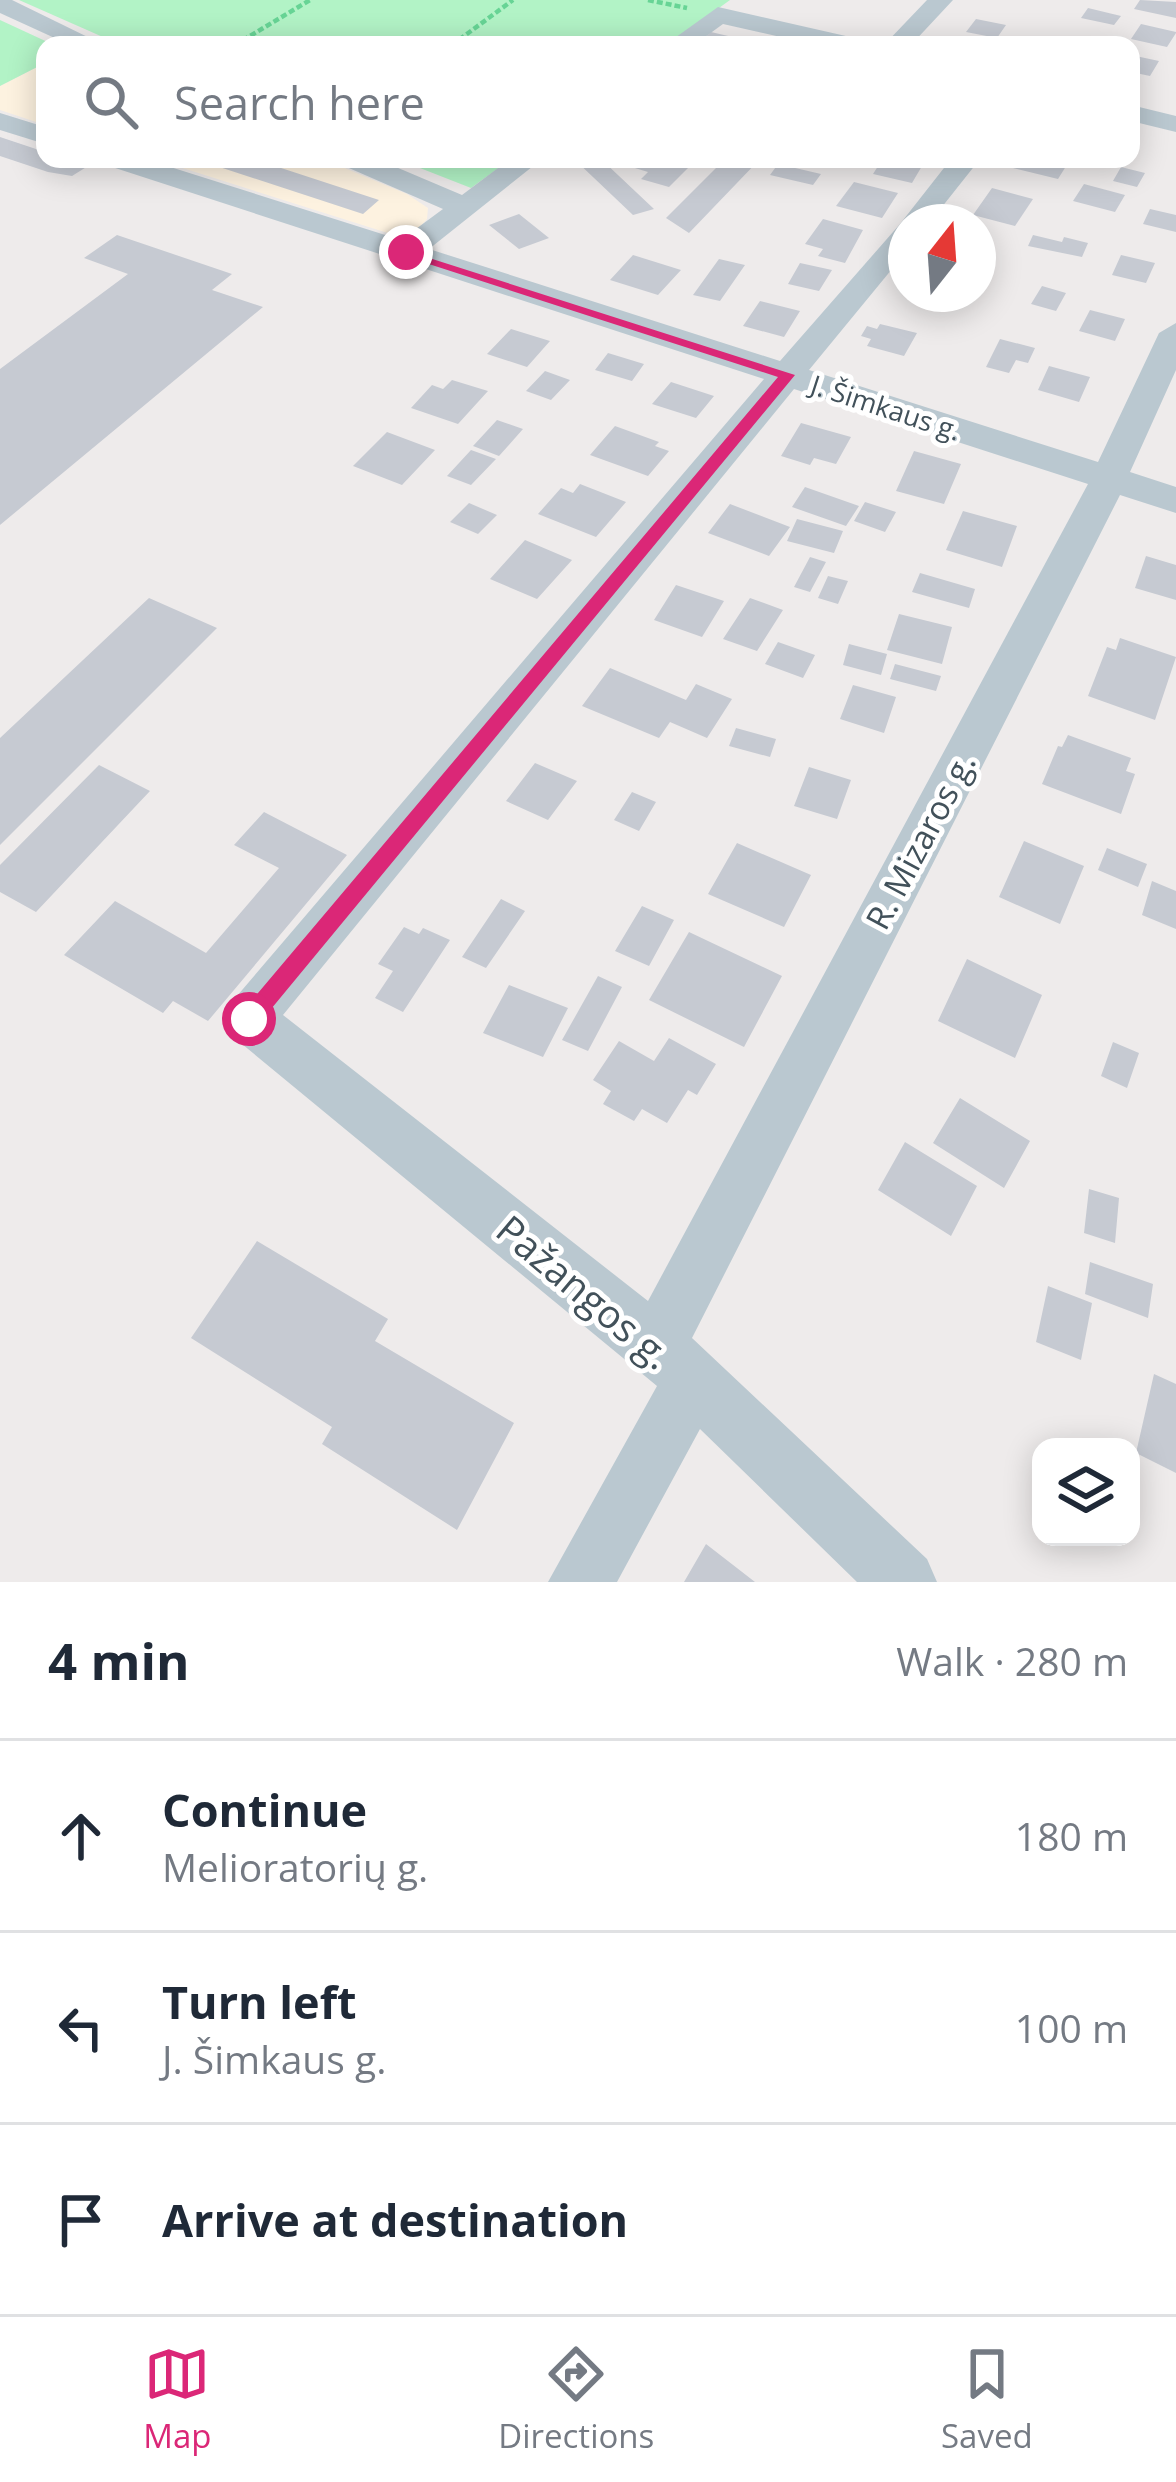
<!DOCTYPE html>
<html lang="en">
<head>
<meta charset="utf-8">
<style>
	:root { --surface:#fff; --page:#f2f2f3; --text:#1f2937; --muted:#747a83; --line:#e0e1e3; --accent:#db2777 }
	body { margin:0; font-family:"Open Sans",sans-serif; background:var(--page); color:var(--text) }
	.controls { position:absolute; right:36px; bottom:36px; display:grid; overflow:hidden; border-radius:24px; box-shadow:0 6px 30px #0003 }
	.controls button { width:108px; height:108px; display:grid; place-items:center; padding:0; border:0; border-bottom:3px solid var(--line); background:var(--surface); color:var(--text); font:60px sans-serif }
	.compass { position:absolute; left:888px; top:204px; width:108px; height:108px; border-radius:50%; background:var(--surface); box-shadow:0 6px 30px #0003; rotate:17deg }
	.stop { position:absolute; width:36px; height:36px; margin:-27px; border:9px solid #db2777; border-radius:50%; background:#fff }
	.stop.end { background:#db2777; border-color:#fff; box-shadow:0 3px 12px #0008 }
	.list { margin:0; padding:0; list-style:none }
	h2 { display:flex; justify-content:space-between; align-items:center; height:156px; margin:0; padding:0 48px; font-size:51px }
	h2 small { font-size:39px; font-weight:400; color:var(--muted) }
	.list li { display:grid; grid-template-columns:78px 1fr auto; gap:36px; align-items:center; box-sizing:border-box; height:192px; padding:0 48px; border-top:3px solid var(--line) }
	.list b { display:block; font-size:45px; white-space:nowrap }
	.list p { margin:0; font-size:39px; white-space:nowrap; color:var(--muted) }
	.list em { font-size:39px; font-style:normal; color:var(--muted) }
	.icon { flex:none; width:66px; height:66px; fill:none; stroke:currentColor; stroke-width:2; stroke-linecap:round; stroke-linejoin:round }
	.map { position:relative; flex:none; width:1176px; height:1582px; overflow:hidden }
	.search { position:absolute; background:var(--surface); box-shadow:0 6px 30px #0003; left:36px; right:36px; top:36px; height:132px; display:flex; align-items:center; gap:30px; box-sizing:border-box; padding:0 42px; border-radius:24px; color:var(--muted); font-size:45px }
	.sheet { height:732px; background:var(--surface) }
	nav { display:flex; justify-content:space-around; align-items:center; box-sizing:border-box; height:168px; border-top:3px solid var(--line); background:var(--surface); font-size:33px; color:var(--muted) }
	nav a { display:grid; justify-items:center; gap:6px }
	nav .on { color:var(--accent) }
	.map>svg:first-child { display:block }
	.commercial { fill:#fdf2e0 }
	.green { fill:#b2f3c6 }
	.building { fill:#c6cad2 }
	.lines { fill:none; stroke-linecap:round; stroke-linejoin:round }
	.path { stroke:#67d495; stroke-width:4.5; stroke-dasharray:6 3; stroke-linecap:butt }
	.minor { fill:#bac8d0; fill-rule:evenodd }
	.route { fill:#db2777 }
	.labels { text-anchor:middle; dominant-baseline:central; stroke-width:10; stroke-linejoin:round; paint-order:stroke }
	.far-street-label { font-size:27px; fill:#42515a; stroke:#fff }
	.street-label { font-size:33px; fill:#42515a; stroke:#fff }
	.near-street-label { font-size:39px; fill:#42515a; stroke:#fff }
</style>
</head>
<body>
<div class="map">
<svg width="1176" height="1582" viewBox="0 0 1176 1582">
	<rect width="100%" height="100%" fill="#eeebeb"/>
	<path class="commercial" d="M 45,63 L 45,125 L 0,110 L 0,86 Z
		M 154,159 L 323,159 L 407,194 L 428,208 L 427,219 L 416,231 L 394,235 Z"/>
	<path class="green" d="M 19,0 L 730,0 L 668,45 L 121,45 Z
		M 0,20 L 54,45 L 45,45 L 45,63 L 0,86 Z
		M 397,159 L 511,159 L 471,188 Z"/>
	<path class="building" d="M 1140,0 L 1176,2 L 1176,18 L 1134,9 Z
		M 1088,8 L 1121,16 L 1114,25 L 1081,18 Z
		M 976,19 L 1006,25 L 997,38 L 966,32 Z
		M 1141,24 L 1176,32 L 1176,33 L 1167,47 L 1131,39 Z
		M 711,32 L 758,43 L 757,45 L 696,45 Z
		M 1131,55 L 1159,61 L 1150,76 L 1131,72 Z
		M 0,137 L 45,152 L 45,159 L 88,166 L 72,176 L 48,172 L 0,156 Z
		M 195,159 L 284,159 L 275,166 L 379,200 L 363,214 Z
		M 574,159 L 601,159 L 654,209 L 633,215 Z
		M 631,159 L 697,159 L 669,187 L 641,179 L 648,172 L 625,165 Z
		M 725,159 L 760,159 L 689,233 L 666,218 Z
		M 871,159 L 904,159 L 922,166 L 912,183 L 873,174 L 880,163 Z
		M 1014,159 L 1052,159 L 1068,163 L 1058,179 L 1009,167 Z
		M 778,164 L 821,174 L 813,185 L 770,175 Z
		M 1121,167 L 1145,173 L 1137,187 L 1113,181 Z
		M 854,182 L 898,193 L 882,218 L 836,206 Z
		M 1084,184 L 1125,195 L 1115,212 L 1073,201 Z
		M 992,188 L 1033,199 L 1015,226 L 973,215 Z
		M 1150,209 L 1176,215 L 1176,232 L 1143,224 Z
		M 519,214 L 549,238 L 519,249 L 489,225 Z
		M 823,219 L 863,230 L 845,263 L 818,256 L 823,249 L 805,244 Z
		M 117,235 L 232,274 L 212,290 L 263,307 L 0,525 L 0,369 L 128,274 L 84,258 Z
		M 1033,235 L 1062,242 L 1064,237 L 1088,243 L 1082,257 L 1028,246 Z
		M 633,255 L 681,270 L 658,295 L 610,280 Z
		M 1121,255 L 1155,263 L 1146,283 L 1112,275 Z
		M 719,259 L 745,265 L 720,301 L 693,295 Z
		M 800,263 L 832,270 L 819,291 L 788,284 Z
		M 1042,286 L 1066,293 L 1056,311 L 1031,304 Z
		M 760,301 L 800,311 L 784,337 L 743,326 Z
		M 1090,310 L 1125,319 L 1115,341 L 1079,331 Z
		M 880,324 L 917,333 L 904,356 L 867,346 L 871,339 L 861,336 L 867,326 L 877,329 Z
		M 511,329 L 550,341 L 527,367 L 487,354 Z
		M 1000,339 L 1035,348 L 1028,363 L 1016,360 L 1009,373 L 986,367 Z
		M 608,353 L 644,364 L 632,381 L 595,370 Z
		M 1049,366 L 1090,377 L 1079,402 L 1038,390 Z
		M 545,371 L 570,380 L 551,400 L 526,391 Z
		M 452,380 L 488,391 L 458,424 L 411,408 L 432,385 L 443,389 Z
		M 671,382 L 714,396 L 696,418 L 652,404 Z
		M 497,420 L 523,429 L 499,456 L 473,446 Z
		M 801,423 L 851,437 L 836,464 L 814,458 L 810,465 L 781,456 Z
		M 615,426 L 659,442 L 655,446 L 669,451 L 648,476 L 590,455 Z
		M 387,432 L 435,450 L 402,485 L 353,466 Z
		M 471,450 L 496,459 L 471,485 L 447,476 Z
		M 914,451 L 961,464 L 944,504 L 896,491 Z
		M 580,484 L 626,502 L 596,537 L 538,514 L 561,488 L 573,493 Z
		M 805,487 L 859,506 L 846,526 L 792,507 Z
		M 865,502 L 896,512 L 885,532 L 854,521 Z
		M 469,503 L 497,515 L 478,534 L 450,522 Z
		M 730,504 L 790,527 L 769,556 L 708,533 Z
		M 963,511 L 1017,526 L 1002,567 L 946,550 Z
		M 797,519 L 843,531 L 834,553 L 787,541 Z
		M 525,540 L 572,560 L 537,599 L 490,579 Z
		M 1146,556 L 1176,565 L 1176,600 L 1135,588 Z
		M 810,557 L 826,562 L 810,592 L 794,587 Z
		M 920,573 L 975,589 L 969,608 L 912,592 Z
		M 828,576 L 848,581 L 838,604 L 818,598 Z
		M 676,585 L 724,601 L 702,637 L 654,620 Z
		M 149,598 L 217,628 L 0,845 L 0,738 Z
		M 750,598 L 783,610 L 757,651 L 723,639 Z
		M 899,614 L 952,627 L 942,664 L 887,650 Z
		M 1120,638 L 1176,657 L 1155,720 L 1088,696 L 1107,647 L 1116,650 Z
		M 778,642 L 815,655 L 803,678 L 765,664 Z
		M 849,644 L 887,654 L 881,675 L 843,665 Z
		M 895,664 L 941,676 L 936,691 L 890,679 Z
		M 610,668 L 686,700 L 696,684 L 732,699 L 707,738 L 670,722 L 659,738 L 582,706 Z
		M 853,685 L 896,697 L 884,733 L 840,719 Z
		M 736,728 L 776,739 L 770,757 L 729,746 Z
		M 1068,735 L 1131,758 L 1126,771 L 1135,774 L 1121,814 L 1042,784 L 1058,746 L 1062,747 Z
		M 535,763 L 577,781 L 548,820 L 506,801 Z
		M 99,765 L 150,791 L 36,912 L 0,892 L 0,865 Z
		M 809,767 L 851,780 L 837,819 L 794,806 Z
		M 632,792 L 656,802 L 639,831 L 614,820 Z
		M 264,812 L 347,855 L 208,1021 L 173,1001 L 163,1013 L 64,955 L 115,901 L 206,953 L 279,868 L 234,845 Z
		M 1024,841 L 1084,866 L 1060,924 L 999,897 Z
		M 737,843 L 811,875 L 784,927 L 708,894 Z
		M 1107,848 L 1147,864 L 1138,887 L 1098,870 Z
		M 1152,881 L 1176,891 L 1176,929 L 1142,915 Z
		M 501,899 L 525,911 L 486,968 L 462,957 Z
		M 642,906 L 674,920 L 649,966 L 615,951 Z
		M 404,927 L 419,934 L 423,928 L 450,940 L 403,1012 L 375,998 L 393,971 L 378,964 Z
		M 689,932 L 782,976 L 744,1047 L 649,1000 Z
		M 967,959 L 1042,995 L 1015,1058 L 938,1021 Z
		M 598,976 L 622,987 L 588,1051 L 562,1040 Z
		M 509,985 L 568,1008 L 543,1057 L 483,1033 Z
		M 669,1038 L 716,1064 L 697,1095 L 688,1090 L 667,1123 L 642,1109 L 634,1121 L 603,1104 L 611,1091 L 593,1080 L 619,1041 L 654,1061 Z
		M 1113,1042 L 1139,1053 L 1127,1088 L 1101,1076 Z
		M 960,1098 L 1030,1141 L 1004,1188 L 933,1143 Z
		M 905,1142 L 977,1186 L 951,1236 L 878,1190 Z
		M 1089,1189 L 1119,1198 L 1115,1243 L 1084,1233 Z
		M 257,1241 L 388,1319 L 375,1341 L 514,1423 L 457,1530 L 322,1444 L 332,1427 L 191,1338 Z
		M 1090,1262 L 1153,1284 L 1148,1318 L 1085,1294 Z
		M 1048,1286 L 1092,1303 L 1081,1360 L 1036,1342 Z
		M 1154,1374 L 1176,1384 L 1176,1473 L 1136,1453 Z
		M 706,1544 L 755,1582 L 684,1582 Z"/>
	<g class="lines">
		<path class="path" d="M 648,0 L 687,8
			M 235,45 L 310,0
			M 452,45 L 513,0"/>
		<path class="minor" d="M 0,0 L 12,0 L 104,45 L 70,45 L 0,13 Z
			M 927,0 L 953,0 L 911,45 L 884,45 Z
			M 718,7 L 859,39 L 863,45 L 816,45 L 723,24 L 694,45 L 665,45 Z
			M 1131,105 L 1176,116 L 1176,132 L 1131,121 Z
			M 0,113 L 45,127 L 45,144 L 0,130 Z
			M 102,159 L 145,159 L 401,240 L 443,209 L 342,165 L 338,159 L 377,159 L 462,195 L 510,159 L 542,159 L 429,249 L 780,361 L 900,224 L 951,159 L 980,159 L 930,222 L 906,222 L 906,252 L 809,370 L 1098,462 L 1159,333 L 1176,323 L 1176,370 L 1130,472 L 1176,487 L 1176,513 L 1120,495 L 692,1338 L 927,1559 L 937,1582 L 857,1582 L 700,1429 L 617,1582 L 548,1582 L 657,1386 L 231,1035 L 224,1019 L 231,1003 L 764,379 L 106,165 ZM 794,389 L 1088,484 L 648,1301 L 283,1015 Z"/>
	</g>
	<path class="route" d="M 401,249 L 795,375 L 257,1026 L 249,1029 L 238,1019 L 242,1012 L 778,377 L 401,255 Z"/>
	<g class="labels">
		<g class="far-street-label">
			<text transform="translate(886 407) rotate(18)">J. Šimkaus g.</text>
		</g>
		<g class="street-label">
			<text transform="translate(920 841) rotate(-62)">R. Mizaros g.</text>
		</g>
		<g class="near-street-label">
			<text transform="translate(585 1291) rotate(40)">Pažangos g.</text>
		</g>
	</g>
</svg>
<div class="controls">
<button><svg class="icon" aria-label="layers" viewBox="0 0 24 24"><path d="M12 4l9 5-9 5-9-5zM3 14l9 5 9-5"/></svg></button>
</div>
<svg class="compass" viewBox="-18 -18 36 36"><path d="M0-13l5 13h-10z" fill="#e53935"/><path d="M0 13l5-13h-10z" fill="#747a83"/></svg>
<div class="stop" style="left:249px;top:1019px"></div>
<div class="stop end" style="left:406px;top:252px"></div>
<div class="search"><svg class="icon" aria-label="search" viewBox="0 0 24 24"><circle cx="10" cy="10" r="6"/><path d="M15 15l6 6"/></svg>Search here</div>
</div>
<section class="sheet">
<h2>4 min<small>Walk · 280 m</small></h2>
<ul class="list">
<li><svg class="icon" aria-label="ahead" viewBox="0 0 24 24"><path d="M12 20V5M6 11l6-6 6 6"/></svg><div><b>Continue</b><p>Melioratorių g.</p></div><em>180 m</em></li>
<li><svg class="icon" aria-label="left" viewBox="0 0 24 24"><path d="M17 20v-9H6M10 6l-5 5 5 5"/></svg><div><b>Turn left</b><p>J. Šimkaus g.</p></div><em>100 m</em></li>
<li><svg class="icon" aria-label="arrive" viewBox="0 0 24 24"><path d="M6 21V4h12l-3 4 3 4H6"/></svg><div><b>Arrive at destination</b></div></li>
</ul>
</section>
<nav>
<a class="on"><svg class="icon" aria-label="map" viewBox="0 0 24 24"><path d="M3 6l6-2 6 2 6-2v14l-6 2-6-2-6 2zM9 4v14M15 6v14"/></svg>Map</a>
<a><svg class="icon" aria-label="directions" viewBox="0 0 24 24"><path d="M12 3l9 9-9 9-9-9zM9 14v-3h6M13 9l2 2-2 2"/></svg>Directions</a>
<a><svg class="icon" aria-label="saved" viewBox="0 0 24 24"><path d="M7 4h10v16l-5-4-5 4z"/></svg>Saved</a>
</nav>
</body>
</html>
